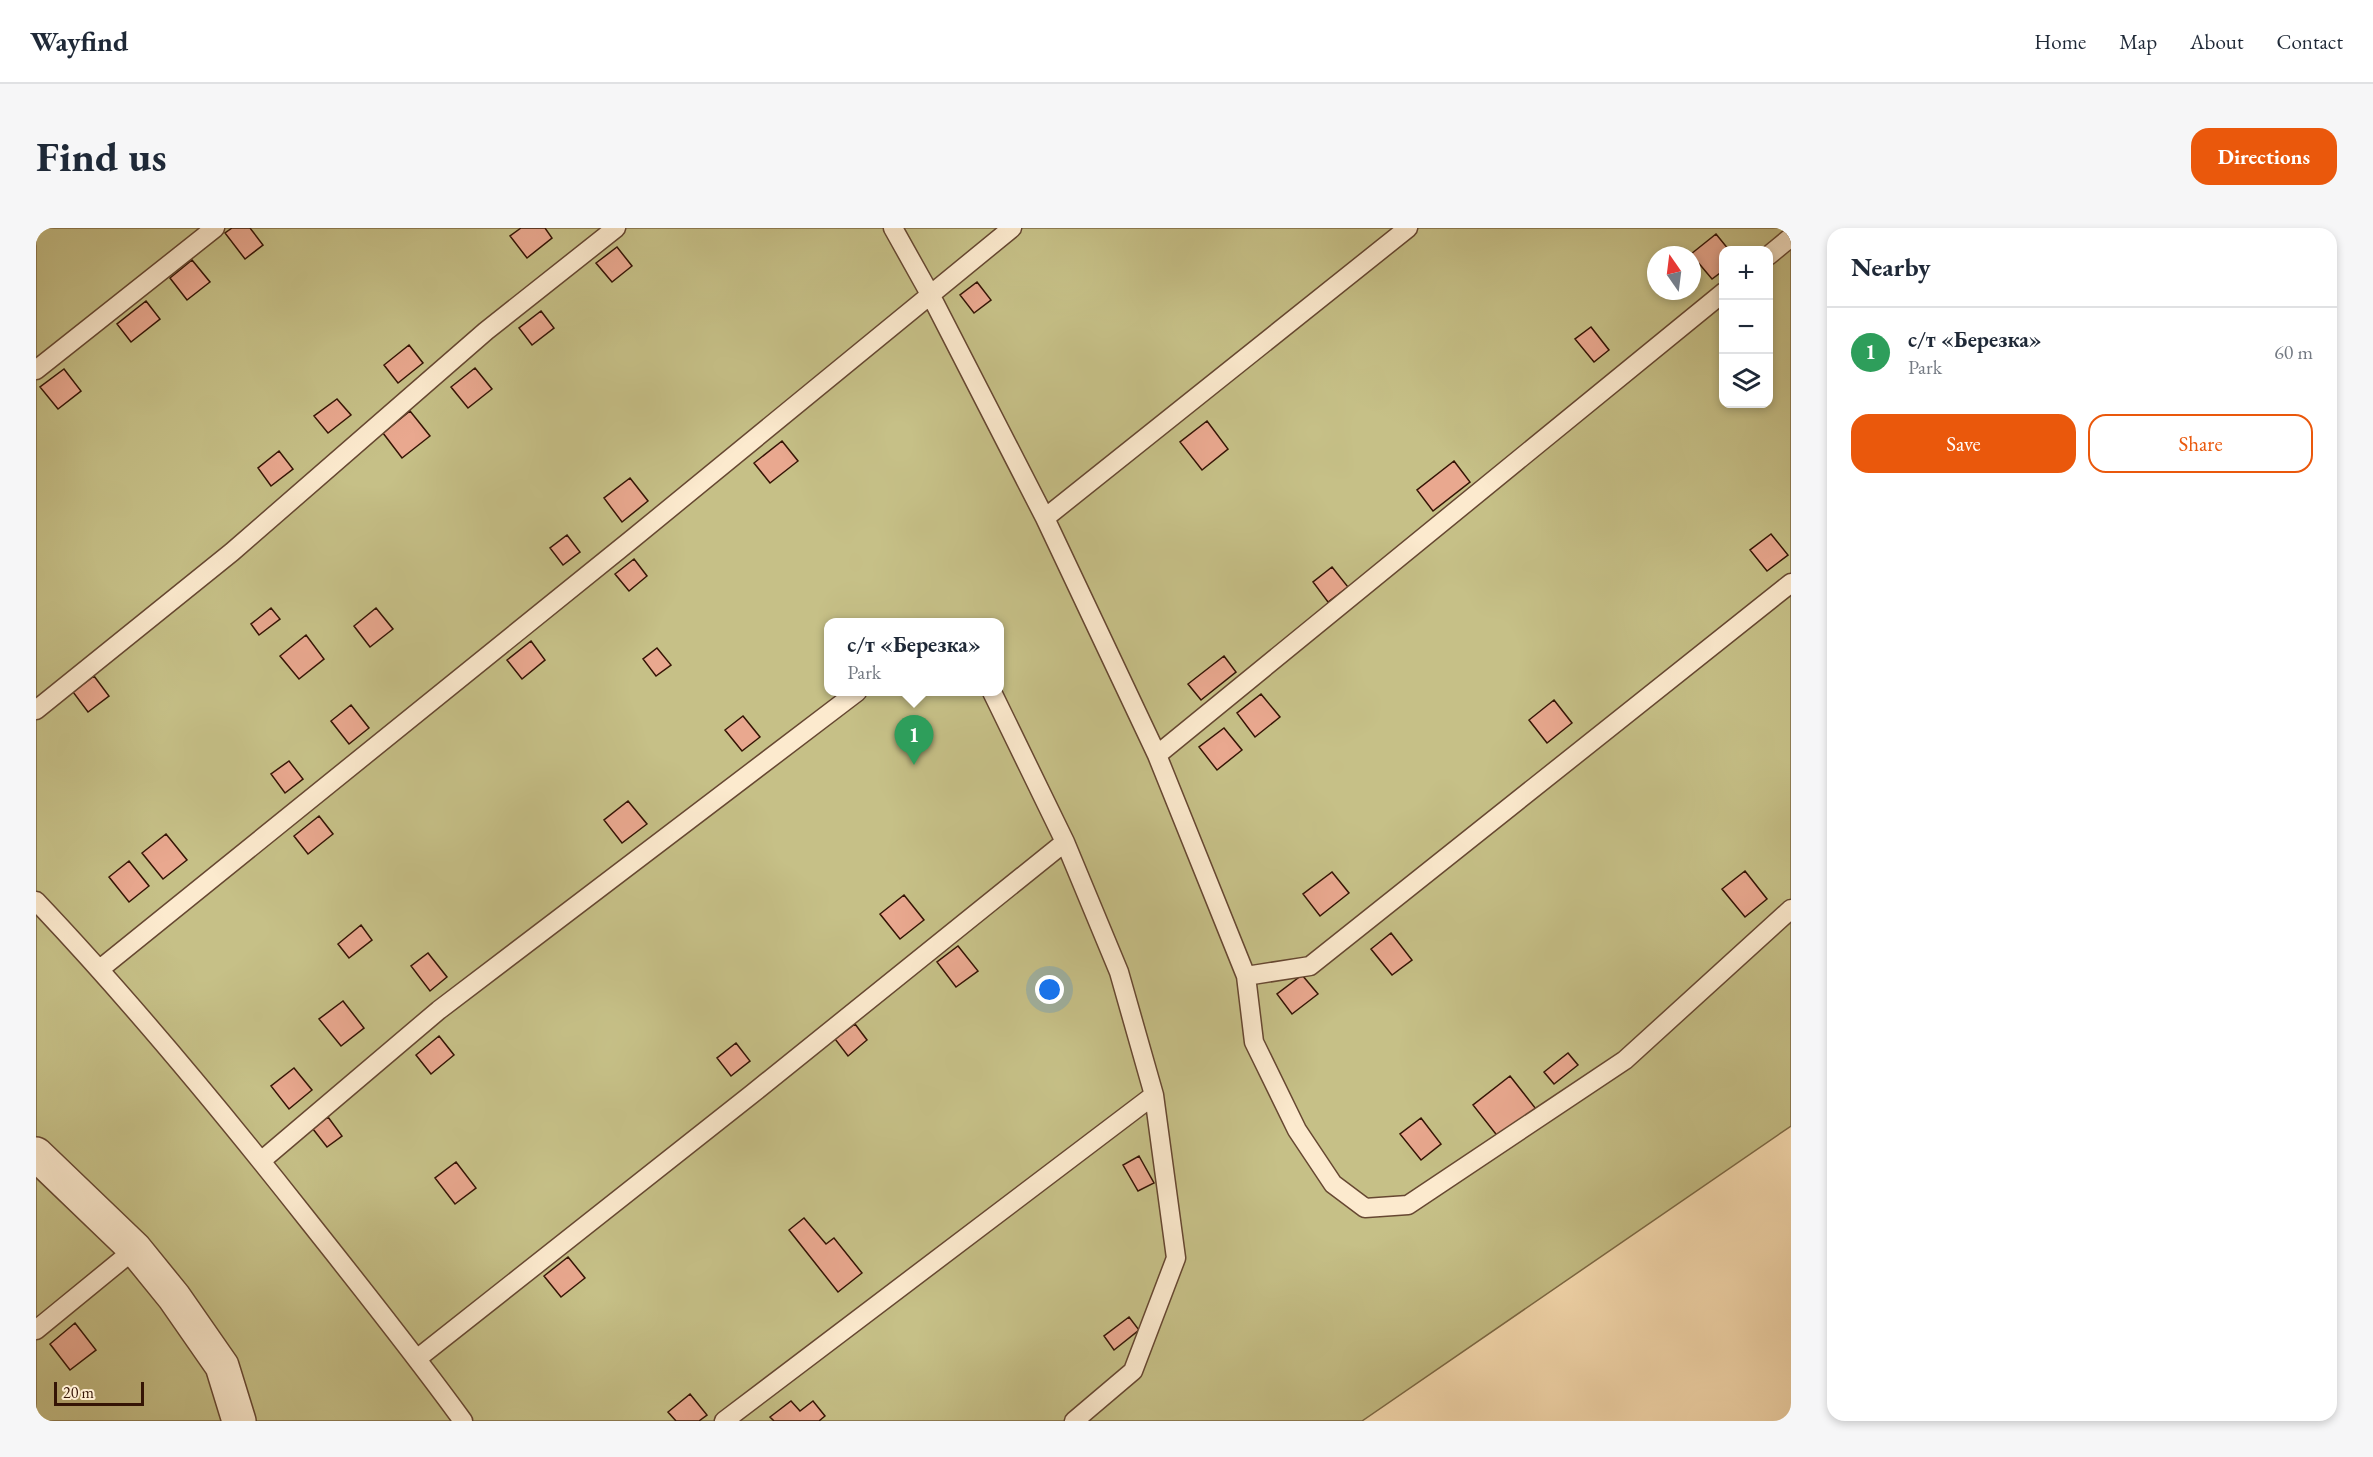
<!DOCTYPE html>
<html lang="en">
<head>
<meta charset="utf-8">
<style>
	:root { --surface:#fff; --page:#f6f6f7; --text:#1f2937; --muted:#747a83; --line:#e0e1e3; --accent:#ea580c }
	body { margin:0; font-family:"EB Garamond",serif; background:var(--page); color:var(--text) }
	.controls { position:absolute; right:18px; top:18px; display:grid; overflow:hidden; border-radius:12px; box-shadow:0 3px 9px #0003 }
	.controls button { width:54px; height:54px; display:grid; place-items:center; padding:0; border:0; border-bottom:2px solid var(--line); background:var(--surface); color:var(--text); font:30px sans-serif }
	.compass { position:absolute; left:1611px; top:18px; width:54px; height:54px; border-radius:50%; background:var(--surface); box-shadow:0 3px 9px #0003; rotate:346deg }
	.scale { position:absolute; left:18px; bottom:15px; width:90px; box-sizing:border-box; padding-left:6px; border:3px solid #351405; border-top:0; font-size:16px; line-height:21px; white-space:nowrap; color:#351405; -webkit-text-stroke:4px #fceace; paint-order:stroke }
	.you { position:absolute; left:1014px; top:762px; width:21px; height:21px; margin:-15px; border:4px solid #fff; border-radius:50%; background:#1a73e8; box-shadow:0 0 0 9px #1a73e833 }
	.badge { display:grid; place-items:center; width:39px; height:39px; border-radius:50%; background:var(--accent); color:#fff; font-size:20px; font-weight:700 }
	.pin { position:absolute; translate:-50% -50px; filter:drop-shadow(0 2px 3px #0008) }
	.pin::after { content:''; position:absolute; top:32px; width:21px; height:18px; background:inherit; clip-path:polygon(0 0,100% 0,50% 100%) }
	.popup { position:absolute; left:788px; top:390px; width:180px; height:78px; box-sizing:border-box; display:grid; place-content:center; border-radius:12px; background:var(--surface); filter:drop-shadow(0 2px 4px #0005); font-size:20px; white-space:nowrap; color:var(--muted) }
	.popup b { font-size:22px; color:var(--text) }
	.popup::after { content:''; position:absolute; left:50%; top:100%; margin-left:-12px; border:12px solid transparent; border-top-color:var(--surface) }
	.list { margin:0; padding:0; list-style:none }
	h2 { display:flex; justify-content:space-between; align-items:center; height:78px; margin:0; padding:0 24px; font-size:26px }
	h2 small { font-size:20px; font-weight:400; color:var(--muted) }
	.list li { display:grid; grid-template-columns:39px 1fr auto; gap:18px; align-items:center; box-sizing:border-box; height:90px; padding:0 24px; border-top:2px solid var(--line) }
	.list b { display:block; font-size:22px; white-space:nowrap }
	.list p { margin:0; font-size:20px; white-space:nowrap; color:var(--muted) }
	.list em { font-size:20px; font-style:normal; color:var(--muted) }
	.actions { display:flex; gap:12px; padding:18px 24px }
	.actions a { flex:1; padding:14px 0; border:2px solid var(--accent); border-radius:18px; text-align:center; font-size:21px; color:var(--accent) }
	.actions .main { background:var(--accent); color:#fff }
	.icon { flex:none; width:33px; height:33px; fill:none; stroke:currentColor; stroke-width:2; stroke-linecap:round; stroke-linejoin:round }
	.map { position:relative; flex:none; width:1755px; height:1193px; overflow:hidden; border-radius:18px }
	header { display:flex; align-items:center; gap:36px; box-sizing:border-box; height:84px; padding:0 30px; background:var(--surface); border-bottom:2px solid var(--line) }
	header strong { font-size:28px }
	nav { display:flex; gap:33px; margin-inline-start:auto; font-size:21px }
	.intro { display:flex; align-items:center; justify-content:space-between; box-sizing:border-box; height:144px; padding:0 36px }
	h1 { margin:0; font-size:42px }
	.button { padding:15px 27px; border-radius:18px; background:var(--accent); color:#fff; font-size:21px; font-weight:700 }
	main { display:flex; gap:36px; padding:0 36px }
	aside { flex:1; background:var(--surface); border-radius:18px; box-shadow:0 3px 9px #0003 }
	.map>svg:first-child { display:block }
	.green { fill:#c6c087; stroke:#7e6a46; stroke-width:1.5; fill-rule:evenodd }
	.building { fill:#e9a88f; stroke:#351405; stroke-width:1.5 }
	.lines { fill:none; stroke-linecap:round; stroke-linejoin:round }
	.lane-casing { stroke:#664731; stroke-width:21 }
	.street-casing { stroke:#664731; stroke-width:36 }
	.lane { stroke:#fceace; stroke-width:18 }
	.street { stroke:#fceace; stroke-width:33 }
</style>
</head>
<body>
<header>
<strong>Wayfind</strong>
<nav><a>Home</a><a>Map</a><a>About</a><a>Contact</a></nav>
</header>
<div class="intro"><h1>Find us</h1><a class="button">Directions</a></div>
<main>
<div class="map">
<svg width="1755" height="1193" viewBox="0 0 1755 1193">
	<rect width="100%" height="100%" fill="#fadfb4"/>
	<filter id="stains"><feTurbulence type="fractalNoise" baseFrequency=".00333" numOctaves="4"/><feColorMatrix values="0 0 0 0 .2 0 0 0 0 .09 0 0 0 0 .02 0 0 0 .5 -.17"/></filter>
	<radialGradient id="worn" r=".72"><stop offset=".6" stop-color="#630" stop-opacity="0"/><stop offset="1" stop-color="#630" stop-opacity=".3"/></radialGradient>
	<path class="green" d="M 0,0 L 1755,0 L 1755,898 L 1326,1193 L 0,1193 ZM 1688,22 L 1732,22 L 1732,176 L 1688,176 ZM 1620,27 L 1656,27 L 1656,63 L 1620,63 ZM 792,394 L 964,394 L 964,464 L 792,464 Z"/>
	<path class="building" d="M 196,0 L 214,0 L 227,17 L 209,31 L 189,5 Z
		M 485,0 L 509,0 L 516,10 L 491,30 L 474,8 Z
		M 1680,6 L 1693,22 L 1688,22 L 1688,42 L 1676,51 L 1655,26 Z
		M 581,19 L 596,38 L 576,54 L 560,35 Z
		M 156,32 L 174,54 L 151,72 L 134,50 Z
		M 941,54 L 955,72 L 938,85 L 924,67 Z
		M 110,73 L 124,91 L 95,114 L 81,96 Z
		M 505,83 L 518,100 L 496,117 L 483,100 Z
		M 1555,99 L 1573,122 L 1558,134 L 1539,111 Z
		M 373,117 L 387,135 L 362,155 L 348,137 Z
		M 439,140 L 456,161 L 432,180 L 415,159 Z
		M 28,141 L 45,163 L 22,181 L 4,159 Z
		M 301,171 L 315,187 L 292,205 L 278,188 Z
		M 374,183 L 394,208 L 366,230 L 347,205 Z
		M 1171,193 L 1192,221 L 1166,242 L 1144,214 Z
		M 746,213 L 762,233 L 734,255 L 718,235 Z
		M 243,223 L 257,241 L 235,258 L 222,240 Z
		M 1418,233 L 1434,254 L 1397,283 L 1381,262 Z
		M 594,250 L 612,273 L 586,294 L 568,270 Z
		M 1735,306 L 1752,327 L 1731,343 L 1714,322 Z
		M 531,307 L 544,324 L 527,337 L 514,320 Z
		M 598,331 L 611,348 L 593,363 L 579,346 Z
		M 1296,339 L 1312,359 L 1292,374 L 1277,354 Z
		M 235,380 L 244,391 L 223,407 L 215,396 Z
		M 340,380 L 357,401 L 334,419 L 318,398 Z
		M 270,407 L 288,431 L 263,451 L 244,428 Z
		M 495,413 L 509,432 L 486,451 L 471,432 Z
		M 621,420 L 635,437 L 620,448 L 607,431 Z
		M 1188,428 L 1200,444 L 1165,472 L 1152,456 Z
		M 58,448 L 73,468 L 52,484 L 37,464 Z
		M 1225,466 L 1244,489 L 1219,509 L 1201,485 Z
		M 1518,472 L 1536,495 L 1511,515 L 1493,492 Z
		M 315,477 L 333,500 L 313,516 L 295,493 Z
		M 707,488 L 724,509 L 706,523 L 689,502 Z
		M 1188,500 L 1206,522 L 1181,542 L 1163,519 Z
		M 253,533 L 267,551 L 249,565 L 235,546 Z
		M 592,573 L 611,596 L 586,615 L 568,592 Z
		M 283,588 L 297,606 L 272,626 L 258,608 Z
		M 130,606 L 151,632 L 127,651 L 106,625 Z
		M 93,633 L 113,658 L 93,674 L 73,649 Z
		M 1709,643 L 1731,671 L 1709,689 L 1686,661 Z
		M 1296,644 L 1313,665 L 1284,688 L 1267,666 Z
		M 868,667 L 888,692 L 864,711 L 844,686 Z
		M 325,697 L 336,712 L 313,730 L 302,716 Z
		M 1355,705 L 1376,732 L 1356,747 L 1335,721 Z
		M 922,718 L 942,743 L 920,759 L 901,734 Z
		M 392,725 L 411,749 L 394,763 L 375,738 Z
		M 1266,747 L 1282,766 L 1256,786 L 1241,766 Z
		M 307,773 L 328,800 L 305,818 L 283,791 Z
		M 819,796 L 831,812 L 812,828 L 799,811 Z
		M 403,808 L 418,827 L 395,846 L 380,827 Z
		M 700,815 L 714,833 L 695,848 L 681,830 Z
		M 1532,825 L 1542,837 L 1518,856 L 1508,844 Z
		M 258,840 L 276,862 L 253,881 L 235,858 Z
		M 1474,848 L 1500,881 L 1463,910 L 1437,877 Z
		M 292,889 L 306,908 L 291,919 L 277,901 Z
		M 1385,890 L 1405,916 L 1385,932 L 1364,906 Z
		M 1103,928 L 1118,955 L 1102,963 L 1087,937 Z
		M 420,934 L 440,960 L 419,976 L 399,950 Z
		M 768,990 L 790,1016 L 798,1010 L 826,1045 L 802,1064 L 753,1002 Z
		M 532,1029 L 549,1050 L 525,1069 L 508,1048 Z
		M 1093,1089 L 1103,1102 L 1078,1122 L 1068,1108 Z
		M 39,1095 L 60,1122 L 34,1142 L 14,1116 Z
		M 654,1166 L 671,1187 L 663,1193 L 640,1193 L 632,1184 Z
		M 755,1173 L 764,1183 L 777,1173 L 789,1188 L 783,1193 L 738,1193 L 734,1189 Z"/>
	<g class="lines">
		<g class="lane-casing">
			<path id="lane" d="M 857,0 L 895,68 L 1009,290 L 1121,527 L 1210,748 L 1218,814 L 1261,902 L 1297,956 L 1329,980 L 1372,977 L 1589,832 L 1755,681
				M 1732,28 L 1755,9
				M 0,142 L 179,0
				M 1009,290 L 1372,0
				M 956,464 L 1029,614 L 1083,744 L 1118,867 L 1140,1030 L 1097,1143 L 1038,1193
				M 0,482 L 196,324 L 450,103 L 580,0
				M 1121,527 L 1688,64
				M 0,673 C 96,774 185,882 271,991 C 324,1058 377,1124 427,1193
				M 64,741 L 595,312 L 976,0
				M 1210,748 L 1274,738 L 1755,355
				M 225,933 L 403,782 L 821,464
				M 0,1102 L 99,1021
				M 382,1130 L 716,866 L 1029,614
				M 688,1193 L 1118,867"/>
		</g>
		<g class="street-casing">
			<path id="street" d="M 0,926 L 99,1021 L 138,1069 L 186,1138 L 203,1193"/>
		</g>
		<use href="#lane" class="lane"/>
		<use href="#street" class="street"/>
	</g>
	<rect width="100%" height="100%" filter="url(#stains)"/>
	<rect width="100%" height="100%" fill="url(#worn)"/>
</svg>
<div class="controls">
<button>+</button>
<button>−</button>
<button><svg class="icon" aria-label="layers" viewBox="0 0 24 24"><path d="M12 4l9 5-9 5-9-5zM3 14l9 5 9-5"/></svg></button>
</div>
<svg class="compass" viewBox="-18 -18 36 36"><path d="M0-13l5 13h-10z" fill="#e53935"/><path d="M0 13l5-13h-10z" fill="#747a83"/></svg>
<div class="scale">20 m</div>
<div class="you"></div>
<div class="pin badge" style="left:878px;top:537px;background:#2e9e5b">1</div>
<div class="popup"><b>с/т «Березка»</b>Park</div>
</div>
<aside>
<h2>Nearby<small></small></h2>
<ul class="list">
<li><span class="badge" style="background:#2e9e5b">1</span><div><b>с/т «Березка»</b><p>Park</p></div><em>60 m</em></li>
</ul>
<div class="actions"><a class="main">Save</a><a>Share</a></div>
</aside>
</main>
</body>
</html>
